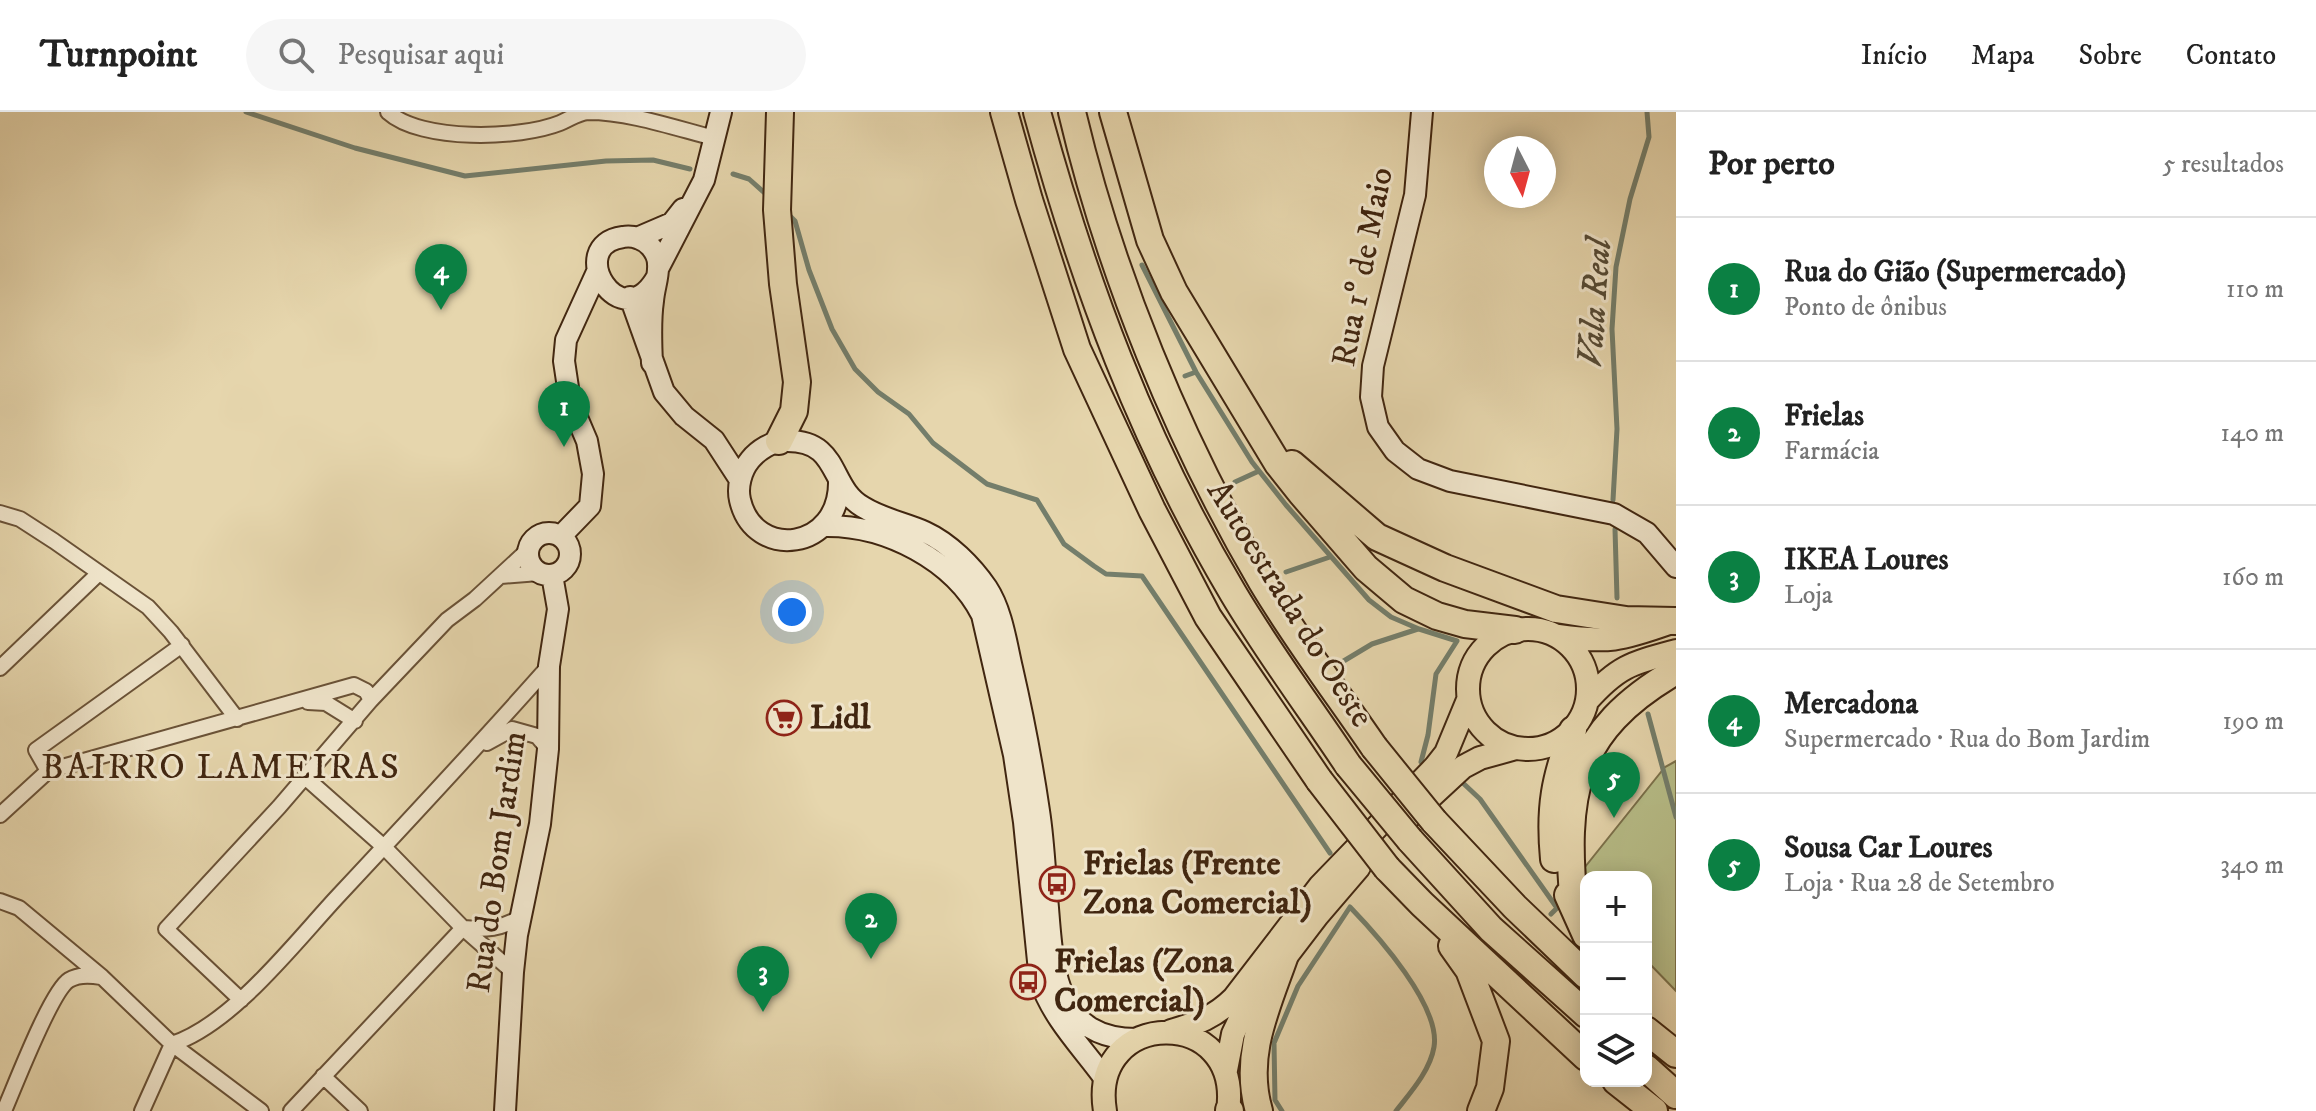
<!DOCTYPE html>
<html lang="pt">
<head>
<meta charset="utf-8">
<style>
	:root { --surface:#fff; --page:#f6f6f6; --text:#222; --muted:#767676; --line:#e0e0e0; --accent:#0b8043 }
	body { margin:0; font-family:"IM FELL DW Pica",serif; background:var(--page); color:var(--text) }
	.controls { position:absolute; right:24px; bottom:24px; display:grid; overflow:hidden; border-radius:16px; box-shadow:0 4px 20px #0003 }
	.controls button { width:72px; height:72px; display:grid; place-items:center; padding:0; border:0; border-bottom:2px solid var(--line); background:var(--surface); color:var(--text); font:40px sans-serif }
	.compass { position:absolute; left:1484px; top:24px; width:72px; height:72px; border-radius:50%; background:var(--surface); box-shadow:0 4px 20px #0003; rotate:174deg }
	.you { position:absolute; left:792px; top:500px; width:28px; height:28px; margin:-20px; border:6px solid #fff; border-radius:50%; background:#1a73e8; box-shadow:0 0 0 12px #1a73e833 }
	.badge { display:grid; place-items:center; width:52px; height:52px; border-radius:50%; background:var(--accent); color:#fff; font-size:26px; font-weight:700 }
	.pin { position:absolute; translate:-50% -66px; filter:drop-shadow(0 2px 4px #0008) }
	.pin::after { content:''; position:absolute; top:42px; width:28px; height:24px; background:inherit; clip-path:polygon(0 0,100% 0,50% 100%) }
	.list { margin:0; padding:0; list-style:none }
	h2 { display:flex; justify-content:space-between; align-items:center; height:104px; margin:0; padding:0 32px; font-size:34px }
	h2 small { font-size:26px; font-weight:400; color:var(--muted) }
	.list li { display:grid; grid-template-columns:52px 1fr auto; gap:24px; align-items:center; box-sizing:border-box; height:144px; padding:0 32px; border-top:2px solid var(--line) }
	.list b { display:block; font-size:30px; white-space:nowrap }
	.list p { margin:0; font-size:26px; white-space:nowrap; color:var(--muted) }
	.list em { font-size:26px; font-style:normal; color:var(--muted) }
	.icon { flex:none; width:44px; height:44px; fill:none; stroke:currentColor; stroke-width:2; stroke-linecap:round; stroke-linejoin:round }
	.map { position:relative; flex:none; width:1676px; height:999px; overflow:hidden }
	header { display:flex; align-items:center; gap:48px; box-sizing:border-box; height:112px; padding:0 40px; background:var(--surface); border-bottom:2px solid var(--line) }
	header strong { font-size:38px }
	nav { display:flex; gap:44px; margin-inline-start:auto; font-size:28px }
	.search { width:560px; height:72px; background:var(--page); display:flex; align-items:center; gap:20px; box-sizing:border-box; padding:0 28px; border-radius:44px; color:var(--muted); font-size:30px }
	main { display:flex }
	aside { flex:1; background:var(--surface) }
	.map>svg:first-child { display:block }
	.green { fill:#b7bd88; stroke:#7c724c; stroke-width:2 }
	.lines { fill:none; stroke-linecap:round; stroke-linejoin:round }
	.stream { stroke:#747e6b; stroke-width:5 }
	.street-casing { stroke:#6a5237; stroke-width:18 }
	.secondary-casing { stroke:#412610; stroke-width:24 }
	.primary-casing { stroke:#412610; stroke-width:26 }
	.highway-casing { stroke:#412610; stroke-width:30 }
	.street { stroke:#efe4ca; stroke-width:14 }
	.secondary { stroke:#efe4ca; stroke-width:20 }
	.primary { stroke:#e6d6ad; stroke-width:22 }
	.highway { stroke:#e6d6ad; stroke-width:26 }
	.highway-bridge-casing { stroke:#412610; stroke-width:30; stroke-linecap:butt }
	.highway-bridge { stroke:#e6d6ad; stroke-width:26 }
	.labels { text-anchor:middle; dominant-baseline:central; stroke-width:6; stroke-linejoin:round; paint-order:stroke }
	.street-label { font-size:34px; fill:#412610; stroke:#efe4ca }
	.poi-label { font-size:34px; font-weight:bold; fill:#412610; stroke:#efe4ca; text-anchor:start }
	.water-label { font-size:36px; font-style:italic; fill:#564b36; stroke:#efe4ca }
	.neighbourhood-label { font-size:36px; letter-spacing:2px; fill:#412610; stroke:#efe4ca }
</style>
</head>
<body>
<header>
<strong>Turnpoint</strong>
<div class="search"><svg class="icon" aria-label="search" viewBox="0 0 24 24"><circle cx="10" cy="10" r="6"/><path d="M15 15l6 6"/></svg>Pesquisar aqui</div>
<nav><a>Início</a><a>Mapa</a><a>Sobre</a><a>Contato</a></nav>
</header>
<main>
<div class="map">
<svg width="1676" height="999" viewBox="0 0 1676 999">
	<rect width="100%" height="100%" fill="#e6d6ad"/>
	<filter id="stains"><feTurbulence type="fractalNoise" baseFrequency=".0025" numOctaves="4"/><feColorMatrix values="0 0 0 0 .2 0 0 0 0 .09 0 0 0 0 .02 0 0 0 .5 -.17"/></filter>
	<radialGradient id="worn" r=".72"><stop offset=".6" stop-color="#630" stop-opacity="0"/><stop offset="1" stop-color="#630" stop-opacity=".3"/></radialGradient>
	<path class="green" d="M 1676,649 L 1676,879 L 1646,848 L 1646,765 L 1586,765 L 1585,755 L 1665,655 Z"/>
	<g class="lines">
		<path class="stream" d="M 246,0 L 355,36 L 465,64 L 606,49 L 653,48 L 690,57
			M 733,62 L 749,67 L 768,84
			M 787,101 L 795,109 L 809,158 L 832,217 L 855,257 L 878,280 L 909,302 L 933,331 L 987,372 L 1037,388 L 1064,432 L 1094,454 L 1106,462 L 1142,464 L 1330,741
			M 1142,153 L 1196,260 L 1252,350 L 1286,393 L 1369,488 L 1391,505 L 1419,517 L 1457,529 L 1436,562 L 1428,623 L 1421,650
			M 1185,264 L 1196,260
			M 1235,370 L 1259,359
			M 1613,388 L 1617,317 L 1612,217 L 1616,155 L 1630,87 L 1649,25 L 1647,0
			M 1615,417 L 1617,486
			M 1286,460 L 1330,445
			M 1342,550 L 1372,532 L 1418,517
			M 1648,602 L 1676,705
			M 1464,672 L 1480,687 L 1557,796 L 1551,802
			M 1282,999 L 1275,988 L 1274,931 L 1298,874 L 1350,795 C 1377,823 1441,894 1434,935 C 1430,959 1410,981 1396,999"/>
		<g class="street-casing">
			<path id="street" d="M 388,0 C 421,30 520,27 560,11 C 570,7 577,1 588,0 C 629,0 675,16 714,26
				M 0,401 L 20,407 L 54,429 L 148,495 L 171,520 L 237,607
				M 501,464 L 539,461
				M 0,556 L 98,462
				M 308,590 L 326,591 L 355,609
				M 487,631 L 512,617 L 537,624 L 548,637
				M 48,659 L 36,638 L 182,533
				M 305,665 L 384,735 L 463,816 L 513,860
				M 0,703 L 48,659 L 354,573 L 366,579 L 371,588
				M 0,789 L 19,796 L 102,865 L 172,932 L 261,999
				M 463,816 C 486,818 501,817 521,805
				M 241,888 L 166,817 L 279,695 L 371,588 L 447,508 L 475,487 L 528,438
				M 172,932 C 233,912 295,830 339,783 C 410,707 480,632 549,554
				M 323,964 L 360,999
				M 4,999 C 15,974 51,879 69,868 C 79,862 90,863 101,865
				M 142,999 L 172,932
				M 291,999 L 463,816"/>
		</g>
		<g class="secondary-casing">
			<path id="secondary" d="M 1422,0 L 1415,83 L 1373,254 L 1371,285 L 1378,315 L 1395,339 L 1418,357 L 1450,369 L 1614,402 L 1647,421 L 1676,455
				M 637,126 L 672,111 L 683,97
				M 659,155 L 704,68 L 721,0
				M 630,185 L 664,280 L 684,304 L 714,328 L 740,368
				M 652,251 C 651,230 650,209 653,189 C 654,176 659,164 658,152 C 658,145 655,140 651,135 C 644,127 633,123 623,125 C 563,133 621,229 657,165
				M 839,368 C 841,439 754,449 740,388 C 737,375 741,359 750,348 C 758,338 772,329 786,329 C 841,328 828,375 863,395 C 882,407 905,411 925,420 C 949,431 972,454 987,476 C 1002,499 1006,530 1012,556 C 1023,604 1032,651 1039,699 C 1044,731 1045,764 1048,796 C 1053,859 1056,927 1137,927
				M 825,414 C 886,413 954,448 982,503 L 1014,643 L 1024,710 L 1040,869 C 1054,908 1081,934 1105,967
				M528 442a21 21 0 1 1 42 0a21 21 0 1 1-42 0Z
				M 561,424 L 590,394 L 593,362 L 587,329 L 570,289 L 564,249 L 566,228 L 597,160
				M 505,999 L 513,860 L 517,823 L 540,712 L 548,637 L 549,554 L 558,497 L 552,463"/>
		</g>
		<g class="primary-casing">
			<path id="primary" d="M1468 577a60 60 0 1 1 120 0a60 60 0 1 1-120 0Z
				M 1558,524 C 1608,531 1621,528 1669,511
				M 1587,589 C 1618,554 1632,551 1676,539
				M 1409,705 L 1463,655 L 1480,646 L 1516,636
				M 1171,919 C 1196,912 1215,905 1234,886 L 1320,774 L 1435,655 L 1446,641 L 1468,588
				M 1226,958 L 1233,922 L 1243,901 L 1317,804 L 1359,755
				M 1105,999 C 1088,896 1243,893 1228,999"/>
		</g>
		<g class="highway-casing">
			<path id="highway" d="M 1004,0 L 1029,88 L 1077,237 L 1152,398 L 1208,505 L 1319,668
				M 1037,0 C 1084,172 1142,328 1233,481 C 1268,540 1310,596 1348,653
				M 1072,0 C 1110,161 1178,327 1262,470 C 1296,527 1337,581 1374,635
				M 1113,0 L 1150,128 L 1174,180 L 1278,352 L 1301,381 L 1366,456 L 1404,488 L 1437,504 L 1465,512 L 1515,518
				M 779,329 L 794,299 L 797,270 L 783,172 L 777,98 L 780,0
				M 1292,352 L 1377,425 L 1445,456 L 1556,497 L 1626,508 L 1675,509
				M 1434,709 L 1515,795 L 1586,863
				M 1410,728 L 1491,817 L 1586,902
				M 1554,747 C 1549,695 1555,666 1573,618
				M 1387,756 L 1422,792 L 1586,945
				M 1568,783 L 1586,823
				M 1574,796 C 1564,683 1571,620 1676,559
				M 1452,834 L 1469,858 L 1496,929 L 1490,976 L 1481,999
				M 1646,918 L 1676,942
				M 1646,956 L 1676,983
				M 1616,969 L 1654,999
				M 1229,998 L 1230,999
				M 1259,999 C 1243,944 1266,897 1284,846"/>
		</g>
		<use href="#street" class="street"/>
		<use href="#secondary" class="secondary"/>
		<use href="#primary" class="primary"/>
		<use href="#highway" class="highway"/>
		<g class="highway-bridge-casing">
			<path id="highway-bridge" d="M 1374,635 L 1434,709
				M 1348,653 L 1410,728
				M 1319,668 L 1387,756"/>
		</g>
		<use href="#highway-bridge" class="highway-bridge"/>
	</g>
	<defs>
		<g id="supermarket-ring" transform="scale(1.8)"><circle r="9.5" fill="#efe4ca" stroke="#8f2418" stroke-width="1.5"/><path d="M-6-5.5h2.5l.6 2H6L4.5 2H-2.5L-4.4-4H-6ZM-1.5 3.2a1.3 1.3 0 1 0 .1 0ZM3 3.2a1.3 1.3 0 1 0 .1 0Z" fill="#8f2418"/></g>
		<g id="bus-ring" transform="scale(1.8)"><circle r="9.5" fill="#efe4ca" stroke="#8f2418" stroke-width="1.5"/><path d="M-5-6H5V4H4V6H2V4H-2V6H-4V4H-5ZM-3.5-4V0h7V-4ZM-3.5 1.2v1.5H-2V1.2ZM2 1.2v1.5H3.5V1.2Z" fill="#8f2418"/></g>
	</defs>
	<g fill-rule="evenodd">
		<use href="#supermarket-ring" x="784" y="606"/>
		<use href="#bus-ring" x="1057" y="772"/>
		<use href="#bus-ring" x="1028" y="870"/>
	</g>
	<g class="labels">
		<g class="street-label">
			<text transform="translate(1363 155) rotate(-79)">Rua 1º de Maio</text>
			<text transform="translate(1290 492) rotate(58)">Autoestrada do Oeste</text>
			<text transform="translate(497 750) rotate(-82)">Rua do Bom Jardim</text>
		</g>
		<g class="poi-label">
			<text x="810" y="606">Lidl</text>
			<text x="1083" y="752">Frielas (Frente<tspan x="1083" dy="39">Zona Comercial)</tspan></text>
			<text x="1054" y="850">Frielas (Zona<tspan x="1054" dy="39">Comercial)</tspan></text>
		</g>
		<g class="water-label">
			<text transform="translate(1595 191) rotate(-86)">Vala Real</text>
		</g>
		<g class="neighbourhood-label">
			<text x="221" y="655">BAIRRO LAMEIRAS</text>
		</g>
	</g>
	<rect width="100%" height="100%" filter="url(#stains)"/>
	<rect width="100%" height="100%" fill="url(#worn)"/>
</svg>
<div class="controls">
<button>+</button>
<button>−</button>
<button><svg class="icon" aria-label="layers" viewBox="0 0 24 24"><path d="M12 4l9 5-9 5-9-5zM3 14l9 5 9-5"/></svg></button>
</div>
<svg class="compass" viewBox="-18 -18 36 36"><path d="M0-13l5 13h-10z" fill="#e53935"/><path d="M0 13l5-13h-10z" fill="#767676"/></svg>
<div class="you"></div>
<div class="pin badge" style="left:564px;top:335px">1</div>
<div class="pin badge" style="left:871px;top:847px">2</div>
<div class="pin badge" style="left:763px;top:900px">3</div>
<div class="pin badge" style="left:441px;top:198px">4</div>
<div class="pin badge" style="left:1614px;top:706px">5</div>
</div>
<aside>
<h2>Por perto<small>5 resultados</small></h2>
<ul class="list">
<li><span class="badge">1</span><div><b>Rua do Gião (Supermercado)</b><p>Ponto de ônibus</p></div><em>110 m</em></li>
<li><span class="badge">2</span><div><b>Frielas</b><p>Farmácia</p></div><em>140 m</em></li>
<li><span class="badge">3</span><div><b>IKEA Loures</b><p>Loja</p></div><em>160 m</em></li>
<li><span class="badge">4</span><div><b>Mercadona</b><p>Supermercado · Rua do Bom Jardim</p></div><em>190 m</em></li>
<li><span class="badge">5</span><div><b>Sousa Car Loures</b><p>Loja · Rua 28 de Setembro</p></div><em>340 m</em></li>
</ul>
</aside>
</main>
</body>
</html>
